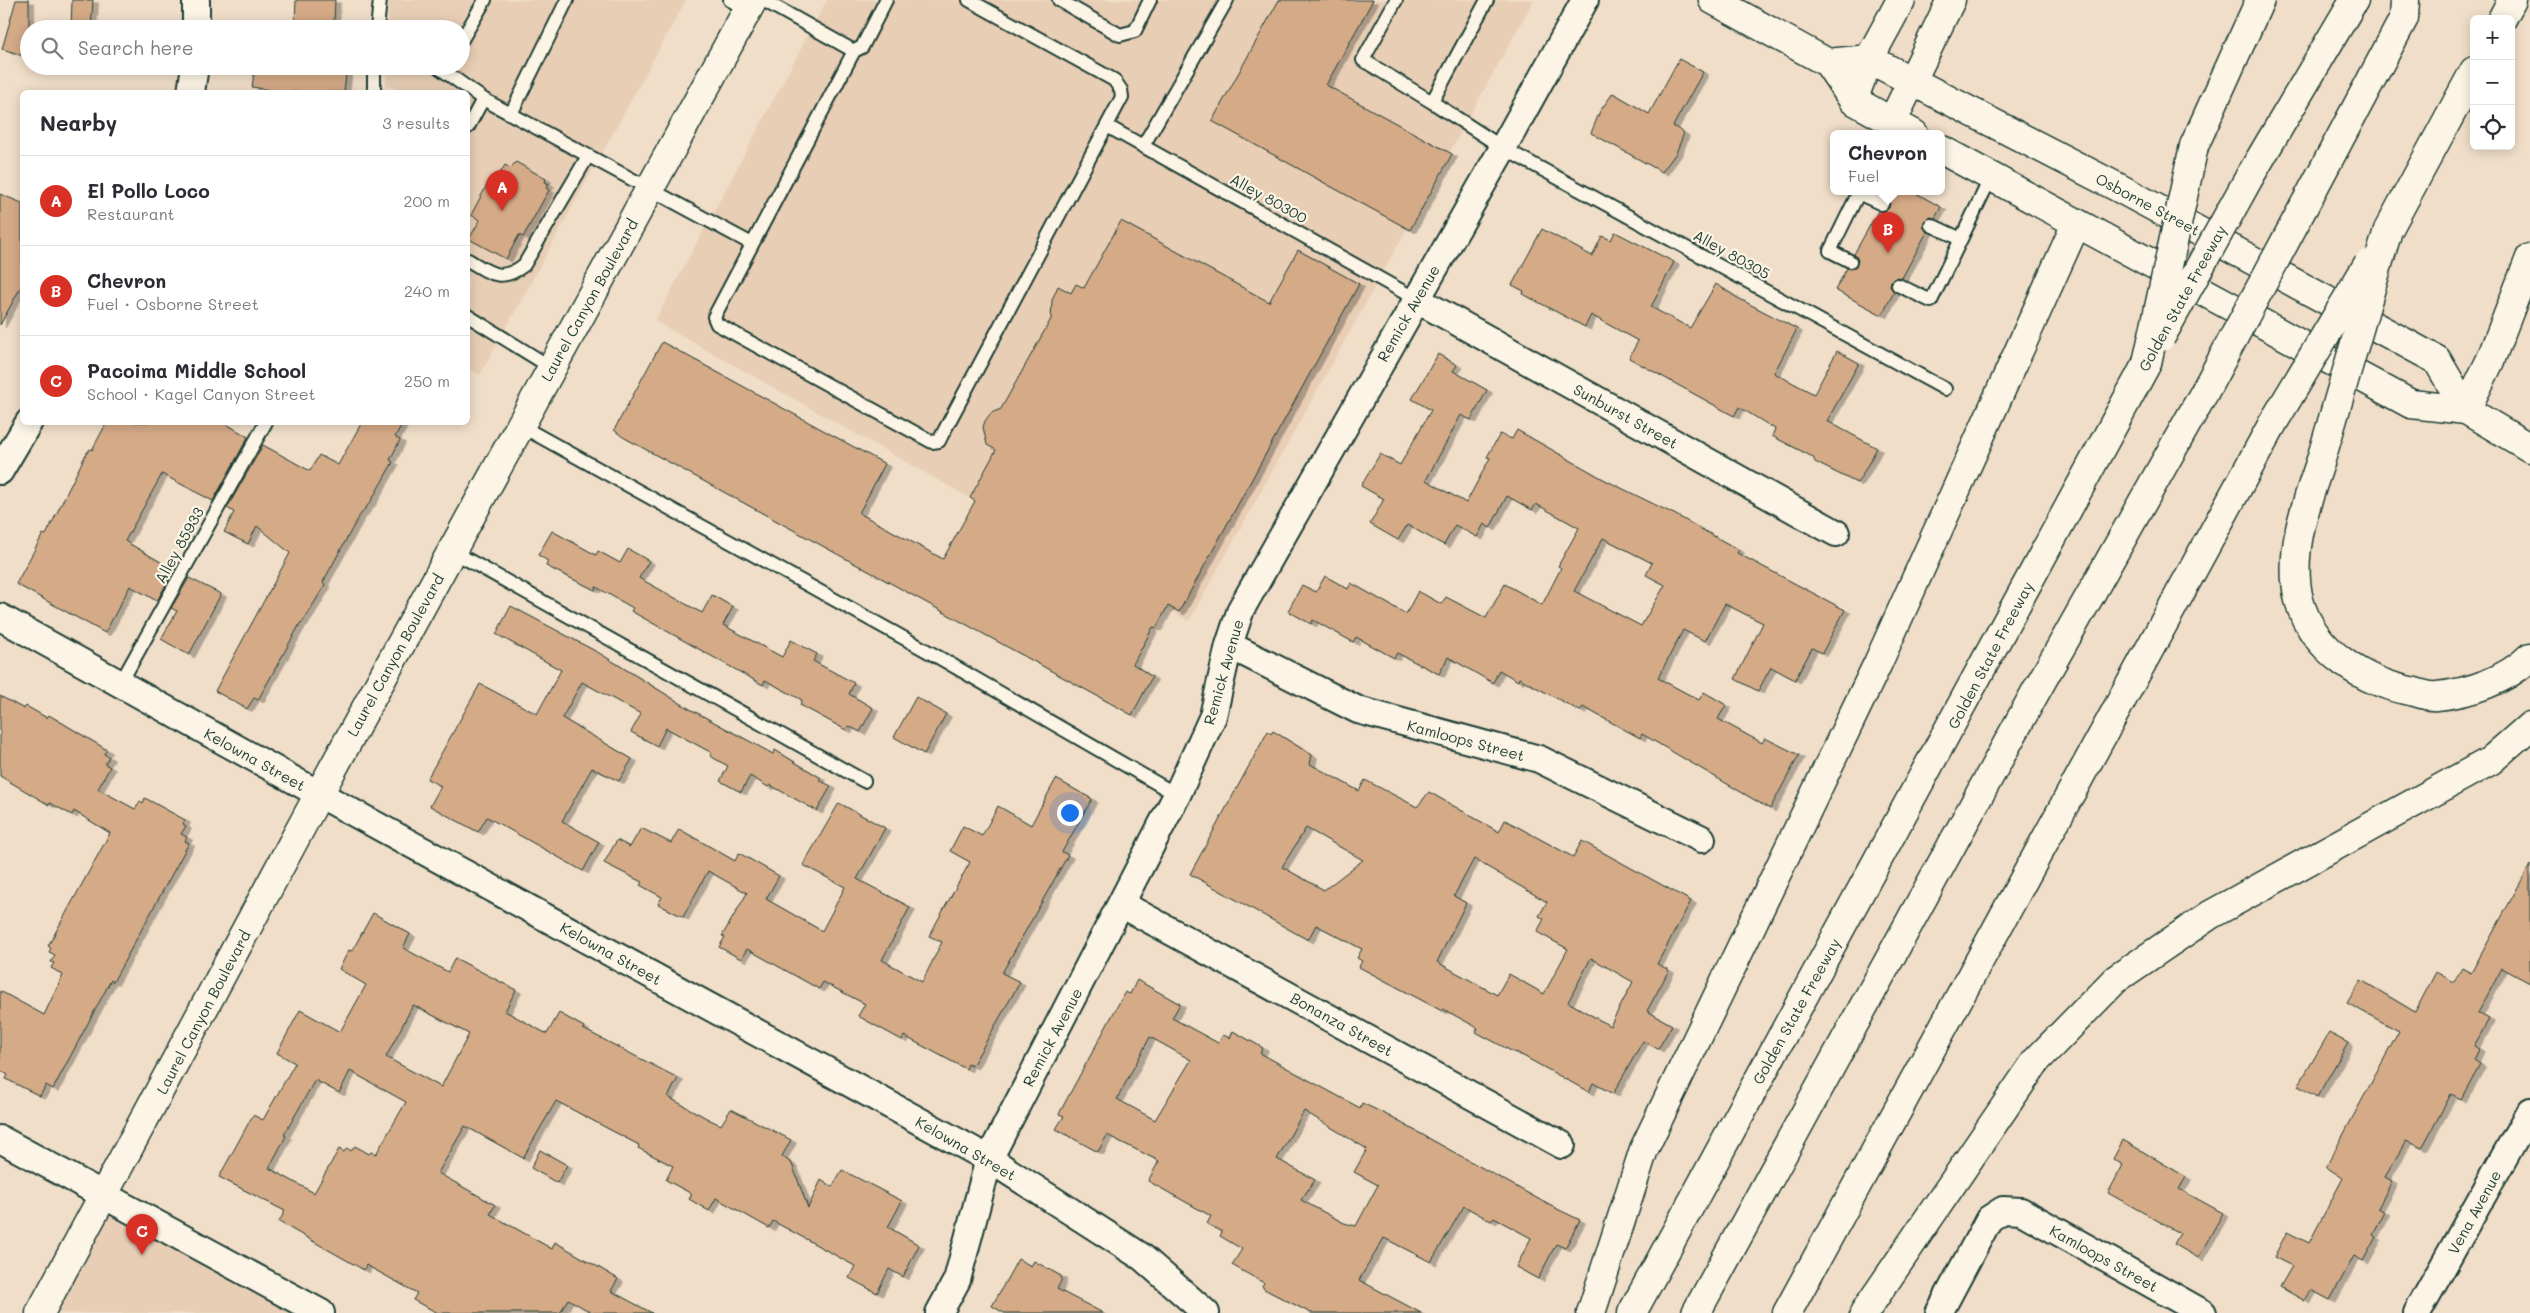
<!DOCTYPE html>
<html lang="en">
<head>
<meta charset="utf-8">
<style>
	:root { --surface:#fff; --page:#f2f2f3; --text:#2b2b33; --muted:#7c7c81; --line:#e1e1e2; --accent:#d93025 }
	body { margin:0; font-family:Mali,sans-serif; background:var(--page); color:var(--text) }
	.controls { position:absolute; right:15px; top:15px; display:grid; overflow:hidden; border-radius:8px; box-shadow:0 2px 12px #0003 }
	.controls button { width:45px; height:45px; display:grid; place-items:center; padding:0; border:0; border-bottom:1px solid var(--line); background:var(--surface); color:var(--text); font:25px sans-serif }
	.you { position:absolute; left:1069px; top:812px; width:18px; height:18px; margin:-12px; border:4px solid #fff; border-radius:50%; background:#1a73e8; box-shadow:0 0 0 8px #1a73e833 }
	.badge { display:grid; place-items:center; width:32px; height:32px; border-radius:50%; background:var(--accent); color:#fff; font-size:16px; font-weight:700 }
	.pin { position:absolute; translate:-50% -41px; filter:drop-shadow(0 1px 2px #0008) }
	.pin::after { content:''; position:absolute; top:26px; width:18px; height:15px; background:inherit; clip-path:polygon(0 0,100% 0,50% 100%) }
	.popup { position:absolute; left:1830px; top:130px; width:115px; height:65px; box-sizing:border-box; display:grid; place-content:center; border-radius:8px; background:var(--surface); filter:drop-shadow(0 1px 4px #0005); font-size:16px; white-space:nowrap; color:var(--muted) }
	.popup b { font-size:19px; color:var(--text) }
	.popup::after { content:''; position:absolute; left:50%; top:100%; margin-left:-10px; border:10px solid transparent; border-top-color:var(--surface) }
	.list { margin:0; padding:0; list-style:none }
	h2 { display:flex; justify-content:space-between; align-items:center; height:65px; margin:0; padding:0 20px; font-size:21px }
	h2 small { font-size:16px; font-weight:400; color:var(--muted) }
	.list li { display:grid; grid-template-columns:32px 1fr auto; gap:15px; align-items:center; box-sizing:border-box; height:90px; padding:0 20px; border-top:1px solid var(--line) }
	.list b { display:block; font-size:19px; white-space:nowrap }
	.list p { margin:0; font-size:16px; white-space:nowrap; color:var(--muted) }
	.list em { font-size:16px; font-style:normal; color:var(--muted) }
	.icon { flex:none; width:28px; height:28px; fill:none; stroke:currentColor; stroke-width:2; stroke-linecap:round; stroke-linejoin:round }
	.map { position:relative; flex:none; width:2530px; height:1313px; overflow:hidden }
	.search { position:absolute; background:var(--surface); box-shadow:0 2px 12px #0003; left:20px; top:20px; width:450px; height:55px; display:flex; align-items:center; gap:12px; box-sizing:border-box; padding:0 18px; border-radius:28px; color:var(--muted); font-size:19px }
	.panel { position:absolute; background:var(--surface); box-shadow:0 2px 12px #0003; left:20px; top:90px; width:450px; height:335px; border-radius:8px }
	.map>svg:first-child { display:block }
	.built { fill:#e8ceb5 }
	.building { fill:#d5aa87; stroke:#1f3d34; fill-rule:evenodd; filter:url(#shadow) }
	.lines { fill:none; stroke-linecap:round; stroke-linejoin:round }
	.service-casing { stroke:#1f3d34; stroke-width:16 }
	.minor-casing { stroke:#1f3d34; stroke-width:30 }
	.primary-casing { stroke:#1f3d34; stroke-width:31 }
	.motorway-casing { stroke:#1f3d34; stroke-width:31 }
	.service { stroke:#fcf5e5; stroke-width:12 }
	.minor { stroke:#fcf5e5; stroke-width:26 }
	.primary { stroke:#fcf5e5; stroke-width:28 }
	.motorway { stroke:#fcf5e5; stroke-width:28 }
	.motorway-bridge-casing { stroke:#1f3d34; stroke-width:31; stroke-linecap:butt }
	.motorway-bridge { stroke:#fcf5e5; stroke-width:28 }
	.labels { text-anchor:middle; dominant-baseline:central; stroke-width:4.5; stroke-linejoin:round; paint-order:stroke }
	.street-label { font-size:15px; fill:#1f3d34; stroke:#fcf5e5 }
</style>
</head>
<body>
<div class="map">
<svg width="2530" height="1313" viewBox="0 0 2530 1313">
	<defs>
		<filter id="shadow"><feDropShadow dx="5.5" dy="3" stdDeviation="0" flood-color="#0004"/></filter>
	</defs>
	<rect width="100%" height="100%" fill="#f0dec9"/>
	<filter id="ink" filterUnits="userSpaceOnUse"><feTurbulence type="fractalNoise" baseFrequency=".02" numOctaves="2"/><feDisplacementMap in="SourceGraphic" scale="10" xChannelSelector="R" yChannelSelector="G"/><feConvolveMatrix kernelMatrix="1 2 1 2 8 2 1 2 1" color-interpolation-filters="sRGB"/></filter>
	<g filter="url(#ink)">
		<path class="built" d="M 389,0 L 686,0 L 480,375 L 468,368 L 468,92 L 400,92 L 386,84 L 387,66 L 461,66 L 461,29 L 388,29 Z
			M 827,0 L 1534,0 L 1189,621 L 655,321 Z
			M 104,1196 L 321,1313 L 40,1313 Z"/>
		<path class="building" d="M 16,0 L 29,0 L 29,57 L 2,49 Z
			M 72,0 L 93,0 L 91,29 L 71,29 Z
			M 296,0 L 335,0 L 334,22 L 295,21 Z
			M 1279,0 L 1373,0 L 1326,85 L 1452,154 L 1410,230 L 1212,121 Z
			M 1679,59 L 1703,72 L 1673,126 L 1684,133 L 1676,153 L 1662,172 L 1591,133 L 1600,111 L 1613,93 L 1649,114 Z
			M 255,66 L 347,66 L 344,92 L 283,92 L 252,87 Z
			M 516,162 L 546,179 L 545,182 L 549,184 L 546,188 L 549,190 L 523,237 L 519,235 L 506,259 L 469,239 L 480,220 L 471,215 L 488,183 L 493,185 L 505,165 L 510,168 Z
			M 1889,192 L 1914,192 L 1941,207 L 1935,218 L 1930,217 L 1924,221 L 1923,226 L 1927,232 L 1902,278 L 1897,277 L 1891,281 L 1890,286 L 1894,292 L 1882,315 L 1835,290 L 1847,268 L 1851,269 L 1857,265 L 1858,260 L 1854,254 L 1878,211 L 1883,212 L 1889,208 L 1890,203 L 1886,197 Z
			M 0,194 L 22,203 L 22,285 L 0,325 Z
			M 1121,221 L 1269,302 L 1298,250 L 1359,284 L 1179,612 L 1168,606 L 1156,628 L 1153,627 L 1133,664 L 1152,677 L 1132,715 L 623,437 L 614,430 L 662,342 L 885,464 L 859,513 L 943,559 L 975,501 L 970,498 L 996,450 L 987,445 L 983,427 L 985,421 L 991,413 L 1001,409 L 1051,319 L 1052,300 L 1058,286 L 1071,293 L 1076,284 L 1084,288 Z
			M 1542,229 L 1592,256 L 1602,236 L 1611,240 L 1615,232 L 1674,262 L 1651,307 L 1690,328 L 1716,284 L 1736,297 L 1797,329 L 1774,373 L 1814,394 L 1837,351 L 1859,363 L 1827,421 L 1877,448 L 1860,479 L 1857,483 L 1815,462 L 1813,457 L 1772,436 L 1775,429 L 1739,407 L 1734,416 L 1629,358 L 1638,341 L 1591,315 L 1585,327 L 1523,294 L 1524,291 L 1512,285 Z
			M 1438,354 L 1457,365 L 1453,371 L 1487,390 L 1471,420 L 1461,415 L 1426,480 L 1466,503 L 1490,458 L 1487,457 L 1500,434 L 1512,439 L 1517,430 L 1605,480 L 1674,514 L 1739,550 L 1737,553 L 1845,610 L 1822,653 L 1812,648 L 1795,680 L 1771,667 L 1758,691 L 1735,679 L 1763,623 L 1725,604 L 1705,641 L 1683,630 L 1658,678 L 1699,700 L 1704,692 L 1726,705 L 1718,719 L 1762,743 L 1765,738 L 1799,755 L 1770,809 L 1642,734 L 1640,738 L 1583,707 L 1580,711 L 1519,678 L 1518,681 L 1499,670 L 1493,683 L 1448,657 L 1439,674 L 1397,653 L 1394,658 L 1356,637 L 1353,642 L 1313,620 L 1311,624 L 1288,611 L 1302,585 L 1316,592 L 1325,576 L 1348,589 L 1351,583 L 1406,614 L 1418,591 L 1441,604 L 1446,597 L 1486,618 L 1505,584 L 1542,605 L 1561,568 L 1558,566 L 1579,528 L 1536,504 L 1532,510 L 1507,496 L 1490,528 L 1484,524 L 1477,537 L 1455,525 L 1444,545 L 1407,525 L 1398,540 L 1370,524 L 1384,499 L 1361,486 L 1380,454 L 1400,465 L 1431,410 L 1412,399 ZM 1603,538 L 1652,563 L 1646,575 L 1665,585 L 1641,626 L 1574,591 Z
			M 107,422 L 223,422 L 248,437 L 213,501 L 162,474 L 125,541 L 174,570 L 157,601 L 130,586 L 105,633 L 16,584 L 43,534 L 46,535 L 86,454 L 90,449 L 92,450 Z
			M 362,422 L 403,422 L 395,437 L 400,440 L 390,460 L 393,462 L 371,501 L 358,518 L 323,582 L 325,585 L 302,623 L 301,622 L 258,700 L 254,698 L 247,709 L 215,691 L 290,553 L 257,526 L 248,544 L 224,532 L 234,512 L 227,508 L 263,445 L 310,471 L 319,455 L 338,465 Z
			M 552,531 L 596,555 L 598,551 L 620,563 L 628,549 L 649,561 L 639,578 L 702,613 L 712,595 L 733,607 L 723,625 L 782,657 L 791,640 L 817,654 L 813,661 L 854,683 L 849,694 L 873,708 L 860,732 L 849,726 L 846,730 L 815,713 L 800,705 L 802,700 L 765,680 L 763,685 L 631,611 L 633,608 L 596,587 L 595,590 L 546,566 L 548,561 L 538,555 Z
			M 189,578 L 221,594 L 189,655 L 161,639 L 177,611 L 171,608 Z
			M 511,606 L 599,653 L 688,708 L 773,754 L 775,750 L 821,778 L 819,780 L 831,786 L 817,811 L 770,785 L 768,787 L 750,776 L 741,792 L 720,781 L 728,766 L 710,756 L 712,753 L 666,728 L 657,746 L 631,732 L 641,714 L 582,682 L 562,718 L 632,759 L 619,781 L 592,768 L 562,821 L 599,842 L 583,871 L 487,817 L 478,832 L 430,806 L 441,786 L 427,779 L 480,684 L 537,714 L 561,670 L 496,634 Z
			M 0,696 L 24,709 L 26,706 L 47,718 L 49,715 L 107,750 L 104,754 L 109,757 L 105,764 L 110,767 L 98,789 L 135,809 L 140,801 L 143,803 L 145,798 L 185,820 L 183,824 L 186,826 L 181,834 L 187,837 L 185,841 L 189,843 L 113,982 L 111,980 L 53,1089 L 46,1085 L 40,1096 L 6,1079 L 8,1075 L 0,1070 L 0,991 L 44,1015 L 63,975 L 51,968 L 54,963 L 51,962 L 55,955 L 49,952 L 51,948 L 48,946 L 110,833 L 74,811 L 72,815 L 50,803 L 49,805 L 0,776 Z
			M 916,697 L 946,714 L 924,754 L 894,737 Z
			M 1268,731 L 1271,734 L 1273,731 L 1312,755 L 1310,764 L 1359,791 L 1365,780 L 1417,807 L 1429,792 L 1499,832 L 1505,820 L 1573,857 L 1582,841 L 1691,901 L 1657,964 L 1669,970 L 1647,1011 L 1672,1025 L 1658,1049 L 1643,1041 L 1613,1094 L 1593,1083 L 1589,1092 L 1516,1052 L 1515,1053 L 1476,1032 L 1478,1028 L 1443,1009 L 1442,1011 L 1359,967 L 1362,961 L 1357,958 L 1362,949 L 1316,925 L 1308,940 L 1190,874 ZM 1306,828 L 1363,860 L 1324,890 L 1282,867 ZM 1474,859 L 1547,902 L 1539,916 L 1544,919 L 1537,932 L 1568,949 L 1544,994 L 1509,974 L 1497,995 L 1437,962 L 1466,903 L 1454,896 ZM 1591,958 L 1633,982 L 1610,1026 L 1568,1002 Z
			M 1056,779 L 1092,799 L 1062,852 L 1068,855 L 1002,973 L 1020,982 L 972,1066 L 968,1064 L 966,1069 L 904,1036 L 902,1040 L 858,1016 L 865,1004 L 823,982 L 819,989 L 747,949 L 741,959 L 719,947 L 725,937 L 722,936 L 747,893 L 708,871 L 683,917 L 658,904 L 662,897 L 640,885 L 642,882 L 604,863 L 617,840 L 630,847 L 641,828 L 671,843 L 679,829 L 735,861 L 739,853 L 779,876 L 766,899 L 822,931 L 845,887 L 803,865 L 839,803 L 885,828 L 857,879 L 910,907 L 882,960 L 922,982 L 942,942 L 929,936 L 970,862 L 950,851 L 963,826 L 982,836 L 998,806 L 1031,825 Z
			M 2530,865 L 2530,983 L 2502,968 L 2478,1013 L 2489,1019 L 2474,1046 L 2479,1049 L 2474,1060 L 2480,1064 L 2461,1099 L 2451,1094 L 2422,1148 L 2406,1141 L 2385,1177 L 2392,1181 L 2378,1208 L 2385,1212 L 2373,1235 L 2376,1237 L 2363,1261 L 2354,1256 L 2330,1300 L 2311,1290 L 2305,1301 L 2280,1287 L 2292,1266 L 2274,1257 L 2287,1232 L 2309,1243 L 2343,1178 L 2326,1167 L 2399,1031 L 2347,1003 L 2361,980 L 2415,1012 L 2436,972 L 2454,982 L 2462,968 L 2471,973 Z
			M 373,913 L 410,934 L 403,948 L 448,972 L 455,958 L 516,990 L 505,1011 L 547,1034 L 559,1013 L 584,1027 L 583,1029 L 678,1078 L 668,1097 L 710,1120 L 721,1125 L 731,1109 L 791,1140 L 782,1156 L 792,1164 L 808,1208 L 821,1180 L 832,1187 L 842,1170 L 902,1201 L 888,1227 L 919,1245 L 903,1277 L 889,1269 L 877,1293 L 849,1278 L 855,1266 L 773,1221 L 769,1228 L 716,1198 L 709,1211 L 689,1199 L 692,1194 L 666,1180 L 673,1166 L 638,1148 L 639,1145 L 556,1101 L 523,1158 L 465,1126 L 438,1173 L 495,1205 L 490,1214 L 552,1249 L 555,1242 L 603,1270 L 618,1279 L 611,1291 L 652,1313 L 592,1313 L 568,1299 L 560,1313 L 438,1313 L 413,1300 L 417,1293 L 366,1265 L 364,1270 L 279,1222 L 285,1211 L 219,1177 L 253,1115 L 263,1120 L 295,1063 L 277,1053 L 300,1010 L 340,1032 L 366,985 L 339,969 L 349,950 L 352,951 ZM 413,1005 L 469,1034 L 441,1087 L 386,1057 ZM 350,1071 L 406,1102 L 376,1154 L 371,1152 L 369,1154 L 355,1146 L 351,1151 L 347,1148 L 344,1152 L 339,1149 L 314,1193 L 269,1168 L 286,1136 L 284,1135 L 315,1080 L 339,1093 Z
			M 1137,980 L 1180,1004 L 1172,1018 L 1218,1043 L 1223,1035 L 1230,1038 L 1233,1031 L 1263,1048 L 1260,1053 L 1303,1077 L 1360,1108 L 1362,1103 L 1385,1114 L 1549,1205 L 1580,1220 L 1565,1248 L 1556,1244 L 1538,1279 L 1516,1267 L 1531,1238 L 1494,1218 L 1491,1221 L 1464,1206 L 1431,1262 L 1384,1238 L 1359,1280 L 1421,1313 L 1311,1313 L 1264,1289 L 1262,1286 L 1264,1283 L 1232,1265 L 1242,1249 L 1220,1236 L 1222,1232 L 1207,1224 L 1211,1216 L 1148,1181 L 1159,1161 L 1107,1135 L 1098,1152 L 1056,1129 L 1064,1116 L 1059,1114 L 1069,1095 L 1125,992 L 1130,994 ZM 1150,1037 L 1191,1060 L 1155,1120 L 1117,1099 ZM 1304,1111 L 1367,1149 L 1354,1172 L 1378,1185 L 1356,1226 L 1344,1223 L 1301,1200 L 1315,1180 L 1277,1159 Z
			M 2329,1033 L 2348,1043 L 2317,1097 L 2298,1086 Z
			M 2123,1140 L 2186,1177 L 2179,1189 L 2223,1213 L 2198,1258 L 2174,1244 L 2180,1233 L 2108,1193 L 2123,1165 L 2113,1159 Z
			M 540,1150 L 567,1165 L 557,1183 L 531,1168 Z
			M 1018,1259 L 1031,1266 L 1034,1261 L 1061,1276 L 1061,1281 L 1057,1289 L 1103,1313 L 1004,1313 L 992,1306 Z"/>
		<g class="lines">
			<g class="service-casing">
				<path id="service" d="M 730,0 L 748,10
					M 763,0 L 854,51
					M 886,0 L 862,47 L 854,51 L 714,317 L 717,324 L 932,442 L 939,441 L 942,435 L 1122,97 L 1121,90 L 1114,80 L 969,0
					M 1059,0 L 1120,35 L 1135,31 L 1150,0
					M 1396,0 L 1363,60 L 1432,102
					M 1487,0 L 1432,102 L 1503,148 L 1945,389
					M 377,29 L 380,0
					M 461,41 L 485,0
					M 437,66 L 483,99
					M 374,92 L 374,66
					M 511,114 L 567,0
					M 1107,126 L 1416,299
					M 468,127 L 483,99 L 752,244
					M 1143,146 L 1227,0
					M 1858,193 L 1882,204
					M 1931,225 L 1961,239
					M 468,260 C 490,273 501,283 524,265 L 588,156
					M 1850,261 L 1830,251 L 1859,192
					M 1898,285 L 1931,301 L 1991,177
					M 468,316 L 552,368
					M 521,426 L 938,657 L 1177,795
					M 452,551 L 864,781
					M 120,684 L 266,422"/>
			</g>
			<g class="minor-casing">
				<path id="minor" d="M 196,29 L 196,0
					M 191,92 L 195,66
					M 1416,299 L 1836,533
					M 0,471 L 29,422
					M 0,617 L 319,794 L 989,1159 L 1142,1257 L 1206,1313
					M 1229,645 L 1358,710 L 1539,759 L 1702,839
					M 1121,904 L 1562,1145
					M 0,1139 L 321,1313
					M 939,1313 L 957,1280 L 989,1159 L 1177,795 L 1213,716 L 1229,645 L 1241,609 L 1503,148 L 1585,0
					M 1939,1313 L 1989,1219 L 2003,1210 L 2021,1211 L 2203,1313
					M 2417,1313 L 2530,1111"/>
			</g>
			<g class="primary-casing">
				<path id="primary" d="M 1713,0 L 1828,63 L 1853,100 L 1914,134
					M 1828,63 L 1869,59 L 2119,188 L 2437,360 L 2466,410
					M 1942,150 L 2411,404 L 2466,410 L 2530,448
					M 40,1313 L 319,794 L 753,0"/>
			</g>
			<g class="motorway-casing">
				<path id="motorway" d="M 2502,19 L 2512,0
					M 1853,100 L 1869,59 L 1901,0
					M 1892,122 L 1951,0
					M 2194,146 L 2260,0
					M 2250,176 L 2354,0
					M 2304,206 L 2404,18 L 2405,0
					M 2388,230 L 2474,71
					M 2466,410 L 2490,361 L 2530,258
					M 2320,463 C 2305,507 2288,553 2299,600 C 2313,652 2365,683 2415,692 C 2421,694 2430,697 2437,696 C 2469,693 2507,680 2530,657
					M 1591,1313 L 1644,1149 L 1878,663 L 2076,224
					M 1632,1313 L 2147,363
					M 1696,1313 L 2035,693 L 2204,393
					M 1787,1313 L 2273,423
					M 1864,1313 L 2036,1061 L 2116,979 L 2210,915 L 2490,761 L 2530,726"/>
			</g>
			<use href="#service" class="service"/>
			<use href="#minor" class="minor"/>
			<use href="#primary" class="primary"/>
			<use href="#motorway" class="motorway"/>
			<g class="motorway-bridge-casing">
				<path id="motorway-bridge" d="M 2161,337 L 2250,176
					M 2147,363 L 2194,146
					M 2204,393 L 2304,206
					M 2273,423 L 2368,264
					M 2320,463 L 2388,230"/>
			</g>
			<use href="#motorway-bridge" class="motorway-bridge"/>
		</g>
	</g>
	<g class="labels">
		<g class="street-label">
			<text transform="translate(1269 198) rotate(29)">Alley 80300</text>
			<text transform="translate(2148 204) rotate(28)">Osborne Street</text>
			<text transform="translate(1732 254) rotate(29)">Alley 80305</text>
			<text transform="translate(2182 298) rotate(-61)">Golden State Freeway</text>
			<text transform="translate(589 300) rotate(-61)">Laurel Canyon Boulevard</text>
			<text transform="translate(1408 313) rotate(-60)">Remick Avenue</text>
			<text transform="translate(1626 416) rotate(29)">Sunburst Street</text>
			<text transform="translate(179 545) rotate(-61)">Alley 85933</text>
			<text transform="translate(395 655) rotate(-61)">Laurel Canyon Boulevard</text>
			<text transform="translate(1990 655) rotate(-62)">Golden State Freeway</text>
			<text transform="translate(1223 672) rotate(-74)">Remick Avenue</text>
			<text transform="translate(1466 740) rotate(15)">Kamloops Street</text>
			<text transform="translate(255 759) rotate(29)">Kelowna Street</text>
			<text transform="translate(611 953) rotate(29)">Kelowna Street</text>
			<text transform="translate(1796 1011) rotate(-61)">Golden State Freeway</text>
			<text transform="translate(203 1012) rotate(-62)">Laurel Canyon Boulevard</text>
			<text transform="translate(1342 1024) rotate(29)">Bonanza Street</text>
			<text transform="translate(1052 1037) rotate(-62)">Remick Avenue</text>
			<text transform="translate(966 1148) rotate(30)">Kelowna Street</text>
			<text transform="translate(2474 1212) rotate(-61)">Vena Avenue</text>
			<text transform="translate(2104 1258) rotate(29)">Kamloops Street</text>
		</g>
	</g>
</svg>
<div class="controls">
<button>+</button>
<button>−</button>
<button><svg class="icon" aria-label="locate" viewBox="0 0 24 24"><circle cx="12" cy="12" r="6"/><path d="M12 2v4M12 18v4M2 12h4M18 12h4"/></svg></button>
</div>
<div class="you"></div>
<div class="pin badge" style="left:502px;top:211px">A</div>
<div class="pin badge" style="left:1888px;top:253px">B</div>
<div class="popup"><b>Chevron</b>Fuel</div>
<div class="pin badge" style="left:142px;top:1255px">C</div>
<div class="search"><svg class="icon" aria-label="search" viewBox="0 0 24 24"><circle cx="10" cy="10" r="6"/><path d="M15 15l6 6"/></svg>Search here</div>
<section class="panel">
<h2>Nearby<small>3 results</small></h2>
<ul class="list">
<li><span class="badge">A</span><div><b>El Pollo Loco</b><p>Restaurant</p></div><em>200 m</em></li>
<li><span class="badge">B</span><div><b>Chevron</b><p>Fuel · Osborne Street</p></div><em>240 m</em></li>
<li><span class="badge">C</span><div><b>Pacoima Middle School</b><p>School · Kagel Canyon Street</p></div><em>250 m</em></li>
</ul>
</section>
</div>
</body>
</html>
